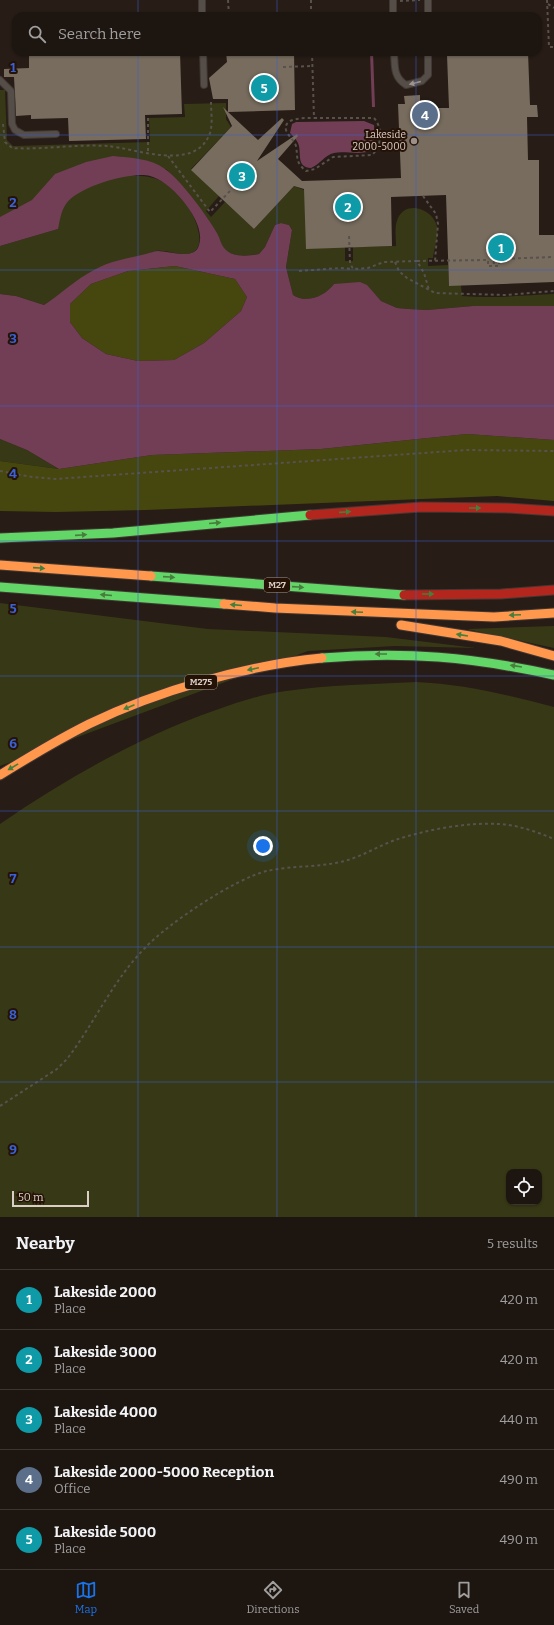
<!DOCTYPE html>
<html lang="en">
<head>
<meta charset="utf-8">
<style>
	:root { --surface:#1d1510; --page:#2a221e; --text:#f1f3f6; --muted:#a09f9f; --line:#3b3430; --accent:#1a73e8 }
	body { margin:0; font-family:Bitter,serif; background:var(--page); color:var(--text) }
	.controls { position:absolute; right:12px; bottom:12px; display:grid; overflow:hidden; border-radius:8px; box-shadow:0 1px 3px #0004 }
	.controls button { width:36px; height:36px; display:grid; place-items:center; padding:0; border:0; border-bottom:1px solid var(--line); background:var(--surface); color:var(--text); font:20px sans-serif }
	.scale { position:absolute; left:12px; bottom:10px; width:77px; box-sizing:border-box; padding-left:4px; border:2px solid #dccec7; border-top:0; font-size:11px; line-height:14px; white-space:nowrap; color:#dccec7; -webkit-text-stroke:3px #241206; paint-order:stroke }
	.you { position:absolute; left:263px; top:846px; width:14px; height:14px; margin:-10px; border:3px solid #fff; border-radius:50%; background:#1a73e8; box-shadow:0 0 0 6px #1a73e833 }
	.badge { display:grid; place-items:center; width:26px; height:26px; border-radius:50%; background:var(--accent); color:#fff; font-size:13px; font-weight:700 }
	.pin { position:absolute; translate:-50% -50%; border:2px solid #fff; box-shadow:0 1px 4px #0006 }
	.list { margin:0; padding:0; list-style:none }
	h2 { display:flex; justify-content:space-between; align-items:center; height:52px; margin:0; padding:0 16px; font-size:17px }
	h2 small { font-size:13px; font-weight:400; color:var(--muted) }
	.list li { display:grid; grid-template-columns:26px 1fr auto; gap:12px; align-items:center; box-sizing:border-box; height:60px; padding:0 16px; border-top:1px solid var(--line) }
	.list b { display:block; font-size:15px; white-space:nowrap }
	.list p { margin:0; font-size:13px; white-space:nowrap; color:var(--muted) }
	.list em { font-size:13px; font-style:normal; color:var(--muted) }
	.icon { flex:none; width:22px; height:22px; fill:none; stroke:currentColor; stroke-width:2; stroke-linecap:round; stroke-linejoin:round }
	.map { position:relative; flex:none; width:554px; height:1217px; overflow:hidden }
	.search { position:absolute; background:var(--surface); box-shadow:0 1px 3px #0004; left:12px; right:12px; top:12px; height:44px; display:flex; align-items:center; gap:10px; box-sizing:border-box; padding:0 14px; border-radius:12px; color:var(--muted); font-size:15px }
	.sheet { height:352px; background:var(--surface) }
	nav { display:flex; justify-content:space-around; align-items:center; box-sizing:border-box; height:56px; border-top:1px solid var(--line); background:var(--surface); font-size:11px; color:var(--muted) }
	nav a { display:grid; justify-items:center; gap:2px }
	nav .on { color:var(--accent) }
	.map>svg:first-child { display:block }
	.green { fill:#373816; fill-rule:evenodd }
	.forest { fill:#45470e }
	.water { fill:#713e56; fill-rule:evenodd }
	.building { fill:#776c5e }
	.lines { fill:none; stroke-linecap:round; stroke-linejoin:round }
	.lane-casing { stroke:#413833; stroke-width:8 }
	.fast-casing { stroke:#413833; stroke-width:11 }
	.slow-casing { stroke:#413833; stroke-width:11 }
	.jam-casing { stroke:#413833; stroke-width:11 }
	.path { stroke:#58514c; stroke-width:2; stroke-dasharray:3 3; stroke-linecap:butt }
	.lane { stroke:#554d47; stroke-width:6 }
	.fast { stroke:#63d668; stroke-width:9 }
	.slow { stroke:#ff974d; stroke-width:9 }
	.jam { stroke:#b3261e; stroke-width:9 }
	.oneway { fill:#9f948d }
	.oneway2 { fill:#477e3c }
	.grid { fill:none; stroke:#3a61d5; stroke-width:1; stroke-opacity:0.55 }
	.poi-dot { fill:#9d9089; stroke:#241206; stroke-width:1.5 }
	.labels { text-anchor:middle; dominant-baseline:central; stroke-width:4; stroke-linejoin:round; paint-order:stroke }
	.shield { fill:#241206; stroke:#a5968d; stroke-width:1 }
	.shield-label { font-size:9px; font-weight:bold; fill:#dccec7 }
	.poi-label { font-size:10px; fill:#dccec7; stroke:#241206; text-anchor:end }
	.grid-label { font-size:13px; text-anchor:middle; font-weight:bold; fill:#3a61d5; stroke:#241206; stroke-width:4; stroke-linejoin:round; paint-order:stroke }
</style>
</head>
<body>
<div class="map">
<svg width="554" height="1217" viewBox="0 0 554 1217">
	<rect width="100%" height="100%" fill="#271c16"/>
	<path class="green" d="M 0,90 L 5,90 L 7,140 L 13,146 L 150,142 L 149,118 L 185,117 L 184,104 L 226,103 L 226,119 L 231,127 L 191,169 L 219,196 L 206,211 L 211,217 L 225,202 L 254,229 L 294,186 L 304,190 L 345,248 L 345,261 L 353,261 L 353,247 L 396,246 C 396,237 394,226 398,218 C 407,199 434,210 437,227 C 439,236 434,248 433,258 L 428,258 L 428,266 L 448,265 L 449,286 L 461,285 L 462,296 C 493,299 523,295 554,294 L 554,306 L 473,306 L 427,310 L 408,309 L 397,308 L 381,301 L 367,286 L 334,284 C 325,296 308,304 293,295 L 286,267 L 292,230 L 289,225 L 281,223 L 275,225 L 265,247 L 259,254 C 249,256 239,257 229,253 C 221,249 221,239 216,232 C 203,209 184,188 166,169 L 132,176 C 158,175 167,182 184,201 C 192,210 207,241 195,251 C 185,259 168,249 156,251 C 146,254 136,261 126,265 C 103,276 79,287 56,297 L 44,305 L 16,296 L 0,294 L 0,246 L 58,229 L 0,228 Z
		M 0,439 L 27,450 L 59,469 L 0,461 Z
		M 0,603 L 208,629 L 386,637 L 476,648 L 395,646 L 308,651 L 0,766 Z
		M 554,626 L 554,648 L 467,629 Z
		M 416,682 C 464,684 508,695 554,707 L 554,1217 L 0,1217 L 0,824 C 67,778 139,737 216,710 C 239,702 262,694 286,691 C 329,685 373,684 416,682 ZM 509,1172 L 539,1172 L 539,1202 L 509,1202 Z"/>
	<path class="forest" d="M 175,266 L 235,279 L 247,297 L 241,311 L 204,343 L 174,360 L 138,361 L 106,354 L 82,338 L 70,322 L 70,304 L 91,284 L 128,271 Z
		M 467,434 L 554,440 L 554,501 L 497,496 L 146,510 L 56,512 L 0,511 L 0,461 L 59,469 L 152,455 L 321,449 Z"/>
	<path class="water" d="M 370,52 L 373,52 L 375,107 L 372,107 Z
		M 364,121 L 374,125 L 376,146 C 368,158 346,150 334,153 C 325,155 319,165 311,168 C 297,167 301,156 299,146 C 298,141 294,137 290,133 L 292,124 L 296,122 Z
		M 113,156 C 131,158 150,158 165,169 C 180,179 208,217 217,233 C 220,238 221,245 225,249 C 233,258 249,256 259,254 L 265,247 L 275,225 L 281,223 L 289,225 L 292,230 L 286,267 L 293,295 C 307,304 325,296 334,284 L 360,282 L 367,285 L 381,301 L 397,308 L 408,309 L 427,310 L 473,306 L 554,306 L 554,440 L 467,434 L 321,449 L 152,455 L 59,469 L 27,450 L 0,439 L 0,294 L 16,296 L 44,305 C 61,294 76,279 94,270 C 109,261 129,258 146,254 C 150,253 154,251 158,251 C 169,251 195,261 199,245 C 207,222 171,181 150,176 C 131,171 77,187 66,204 C 61,211 60,220 58,229 L 0,246 L 0,217 L 32,200 L 55,174 L 86,162 ZM 175,266 L 235,279 L 247,297 L 241,311 L 204,343 L 174,360 L 138,361 L 106,354 L 82,338 L 70,322 L 70,304 L 91,284 L 128,271 Z"/>
	<path class="building" d="M 29,52 L 180,52 L 182,114 L 145,115 L 146,139 L 69,141 L 68,118 L 31,119 L 31,115 L 16,116 L 14,77 L 4,77 L 4,69 L 29,68 Z
		M 226,52 L 294,52 L 295,110 L 228,112 L 258,140 L 282,118 L 284,120 L 257,161 L 297,134 L 298,136 L 278,159 L 302,181 L 401,178 L 398,104 L 405,104 L 404,96 L 420,95 L 420,103 L 427,103 L 427,108 L 449,108 L 447,55 L 528,52 L 530,105 L 537,105 L 538,117 L 527,117 L 528,160 L 539,160 L 539,235 L 554,235 L 554,282 L 449,286 L 446,195 L 391,197 L 392,246 L 306,249 L 304,189 L 294,186 L 254,229 L 191,170 L 232,126 L 223,107 L 228,112 L 228,99 L 213,99 L 209,78 L 227,62 Z"/>
	<g class="lines">
		<g class="lane-casing">
			<path id="lane" d="M 202,0 L 202,16
				M 393,0 L 393,16
				M 428,0 L 428,16
				M 203,52 L 204,85
				M 394,52 C 395,66 393,77 406,85 L 422,81 L 428,75 L 428,52
				M 0,80 L 11,91 L 12,124 L 15,130 L 24,135 L 56,134"/>
		</g>
		<g class="fast-casing">
			<path id="fast" d="M 0,538 L 113,533 L 310,515
				M 151,576 L 404,595
				M 0,587 L 224,604
				M 322,658 C 405,651 472,657 554,675"/>
		</g>
		<g class="slow-casing">
			<path id="slow" d="M 0,565 L 151,576
				M 224,604 L 275,608 L 494,617 L 554,613
				M 401,625 L 501,641 L 554,656
				M 0,775 C 29,757 59,739 89,724 C 157,691 247,665 322,658"/>
		</g>
		<g class="jam-casing">
			<path id="jam" d="M 310,515 L 421,507 L 507,508 L 554,511
				M 404,595 L 501,594 L 554,590"/>
		</g>
		<path class="path" d="M 228,0 L 229,16
			M 311,0 L 311,16
			M 547,0 L 549,47 L 554,47
			M 400,1 L 420,0
			M 548,4 L 554,8
			M 312,52 L 314,118
			M 283,67 L 312,66
			M 148,118 L 148,153
			M 314,118 L 374,118 C 383,128 382,146 372,155 L 333,157 L 315,169 L 306,171 C 295,162 298,158 296,146 C 294,140 288,136 286,130 C 283,117 306,118 314,118 Z
			M 3,124 L 5,142 L 12,148 C 43,150 75,144 107,146 C 135,148 196,173 210,133 C 213,123 211,112 211,102
			M 168,156 L 210,212 L 230,191
			M 423,196 L 436,214 L 438,224 L 435,261
			M 349,236 L 350,263 L 353,269 L 368,268 L 384,262 L 417,261 L 424,273 L 429,290
			M 493,243 L 494,266
			M 417,261 L 488,260 L 488,266 L 499,266 L 499,259 L 554,257
			M 395,262 L 399,271 L 407,278 L 435,293 L 506,295 L 554,291
			M 299,271 L 340,268 L 353,269
			M 0,471 L 32,477 L 55,479 L 466,450 L 554,451
			M 0,1106 L 57,1069 L 67,1059 C 94,1024 113,980 145,948 C 167,924 236,878 267,871 C 293,865 322,868 348,860 C 364,855 379,846 395,840 C 425,830 467,822 499,824 C 518,825 537,832 554,839"/>
		<use href="#lane" class="lane"/>
		<use href="#fast" class="fast"/>
		<use href="#slow" class="slow"/>
		<use href="#jam" class="jam"/>
	</g>
	<defs><path id="oneway-solid" d="M-6-.8H1V-3.2L6.5 0L1 3.2V.8H-6Z"/></defs>
	<use class="oneway" href="#oneway-solid" transform="translate(415 83) rotate(166)"/>
	<g class="oneway2">
		<use href="#oneway-solid" transform="translate(475 508)"/>
		<use href="#oneway-solid" transform="translate(345 512) rotate(-4)"/>
		<use href="#oneway-solid" transform="translate(215 523) rotate(-5)"/>
		<use href="#oneway-solid" transform="translate(81 535) rotate(-4)"/>
		<use href="#oneway-solid" transform="translate(39 568) rotate(4)"/>
		<use href="#oneway-solid" transform="translate(169 577) rotate(4)"/>
		<use href="#oneway-solid" transform="translate(298 587) rotate(4)"/>
		<use href="#oneway-solid" transform="translate(428 594)"/>
		<use href="#oneway-solid" transform="translate(106 595) rotate(-175)"/>
		<use href="#oneway-solid" transform="translate(236 605) rotate(-175)"/>
		<use href="#oneway-solid" transform="translate(357 612) rotate(-178)"/>
		<use href="#oneway-solid" transform="translate(515 615) rotate(177)"/>
		<use href="#oneway-solid" transform="translate(462 635) rotate(-171)"/>
		<use href="#oneway-solid" transform="translate(381 654) rotate(180)"/>
		<use href="#oneway-solid" transform="translate(516 666) rotate(-171)"/>
		<use href="#oneway-solid" transform="translate(253 669) rotate(168)"/>
		<use href="#oneway-solid" transform="translate(129 707) rotate(157)"/>
		<use href="#oneway-solid" transform="translate(13 767) rotate(149)"/>
	</g>
	<path class="grid" d="M 138,0 L 138,16M 277,0 L 277,16M 416,0 L 416,16M 138,52 L 138,1217M 277,52 L 277,1217M 416,52 L 416,1217M 0,135 L 554,135M 0,270 L 554,270M 0,406 L 554,406M 0,541 L 554,541M 0,676 L 554,676M 0,811 L 554,811M 0,947 L 554,947M 0,1082 L 554,1082"/>
	<circle class="poi-dot" cx="414" cy="141" r="4"/>
	<g class="labels">
		<g class="shield">
			<rect x="264" y="578" width="26" height="14" rx="3"/>
			<rect x="185" y="675" width="32" height="14" rx="3"/>
		</g>
		<g class="shield-label">
			<text x="277" y="585">M27</text>
			<text x="201" y="682">M275</text>
		</g>
		<g class="poi-label">
			<text x="406" y="135">Lakeside<tspan x="406" dy="12">2000-5000</tspan></text>
		</g>
	</g>
	<g class="grid-label">
		<text x="13" y="72">1</text>
		<text x="13" y="207">2</text>
		<text x="13" y="343">3</text>
		<text x="13" y="478">4</text>
		<text x="13" y="613">5</text>
		<text x="13" y="748">6</text>
		<text x="13" y="883">7</text>
		<text x="13" y="1019">8</text>
		<text x="13" y="1154">9</text>
	</g>
</svg>
<div class="controls">
<button><svg class="icon" aria-label="locate" viewBox="0 0 24 24"><circle cx="12" cy="12" r="6"/><path d="M12 2v4M12 18v4M2 12h4M18 12h4"/></svg></button>
</div>
<div class="scale">50 m</div>
<div class="you"></div>
<div class="pin badge" style="left:501px;top:248px;background:#0f9aa8">1</div>
<div class="pin badge" style="left:348px;top:207px;background:#0f9aa8">2</div>
<div class="pin badge" style="left:242px;top:176px;background:#0f9aa8">3</div>
<div class="pin badge" style="left:425px;top:115px;background:#5c6f8a">4</div>
<div class="pin badge" style="left:264px;top:88px;background:#0f9aa8">5</div>
<div class="search"><svg class="icon" aria-label="search" viewBox="0 0 24 24"><circle cx="10" cy="10" r="6"/><path d="M15 15l6 6"/></svg>Search here</div>
</div>
<section class="sheet">
<h2>Nearby<small>5 results</small></h2>
<ul class="list">
<li><span class="badge" style="background:#0f9aa8">1</span><div><b>Lakeside 2000</b><p>Place</p></div><em>420 m</em></li>
<li><span class="badge" style="background:#0f9aa8">2</span><div><b>Lakeside 3000</b><p>Place</p></div><em>420 m</em></li>
<li><span class="badge" style="background:#0f9aa8">3</span><div><b>Lakeside 4000</b><p>Place</p></div><em>440 m</em></li>
<li><span class="badge" style="background:#5c6f8a">4</span><div><b>Lakeside 2000-5000 Reception</b><p>Office</p></div><em>490 m</em></li>
<li><span class="badge" style="background:#0f9aa8">5</span><div><b>Lakeside 5000</b><p>Place</p></div><em>490 m</em></li>
</ul>
</section>
<nav>
<a class="on"><svg class="icon" aria-label="map" viewBox="0 0 24 24"><path d="M3 6l6-2 6 2 6-2v14l-6 2-6-2-6 2zM9 4v14M15 6v14"/></svg>Map</a>
<a><svg class="icon" aria-label="directions" viewBox="0 0 24 24"><path d="M12 3l9 9-9 9-9-9zM9 14v-3h6M13 9l2 2-2 2"/></svg>Directions</a>
<a><svg class="icon" aria-label="saved" viewBox="0 0 24 24"><path d="M7 4h10v16l-5-4-5 4z"/></svg>Saved</a>
</nav>
</body>
</html>
